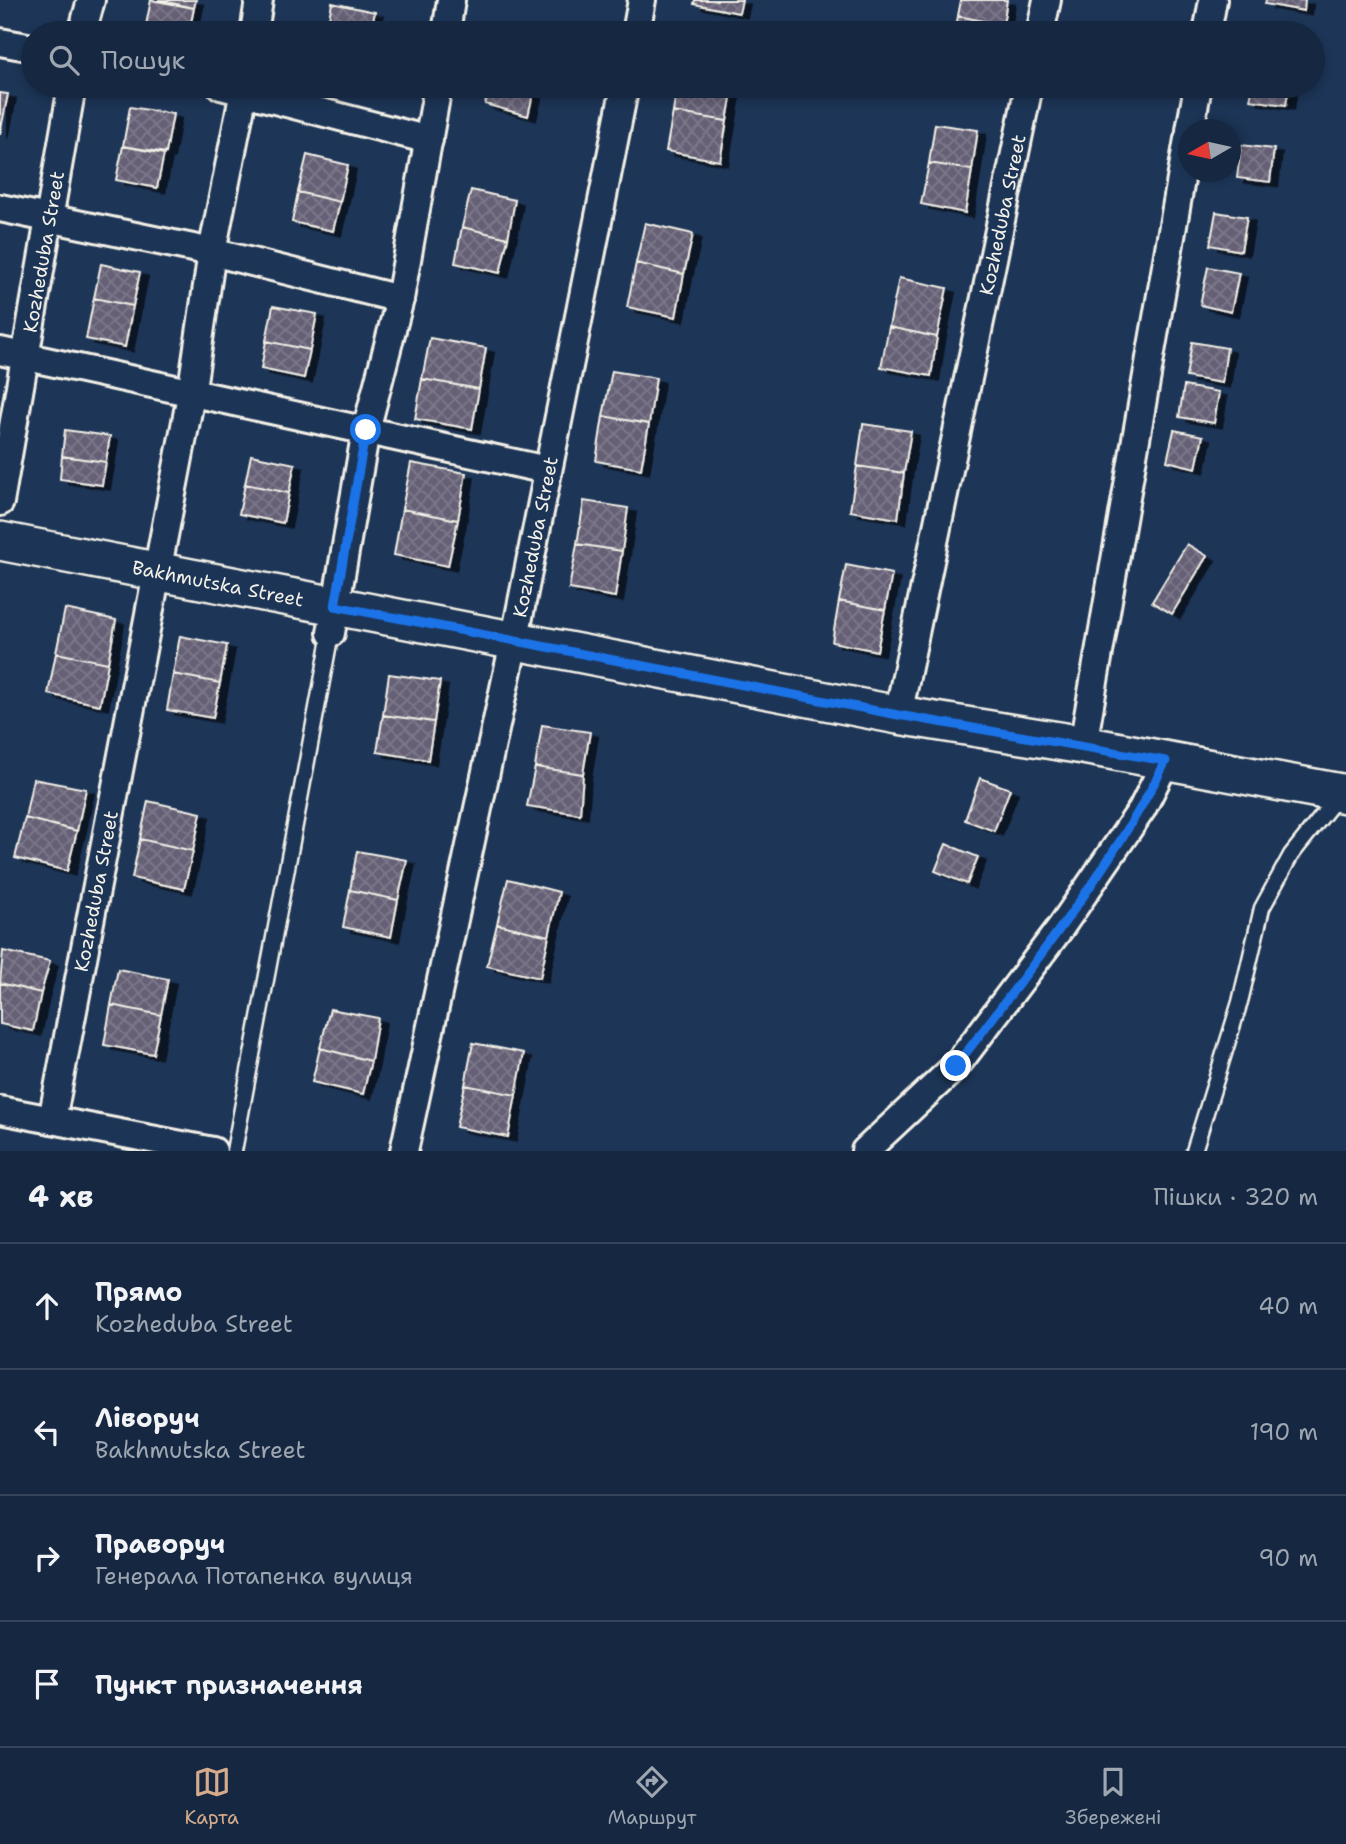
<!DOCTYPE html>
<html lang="uk">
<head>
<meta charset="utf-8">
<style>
	:root { --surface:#162841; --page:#1f3048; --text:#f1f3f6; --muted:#9ea6b1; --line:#35445a; --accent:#d6ab8b }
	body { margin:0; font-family:"Shantell Sans",sans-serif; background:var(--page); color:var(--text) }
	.compass { position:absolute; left:1178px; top:119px; width:63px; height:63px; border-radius:50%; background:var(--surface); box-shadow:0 4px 10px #0003; rotate:261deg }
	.stop { position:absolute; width:21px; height:21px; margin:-16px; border:5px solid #1a73e8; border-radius:50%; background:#fff }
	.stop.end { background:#1a73e8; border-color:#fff; box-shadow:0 2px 7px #0008 }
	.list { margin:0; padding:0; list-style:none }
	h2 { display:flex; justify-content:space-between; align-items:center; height:91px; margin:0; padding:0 28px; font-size:30px }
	h2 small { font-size:23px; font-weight:400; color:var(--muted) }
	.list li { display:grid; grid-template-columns:46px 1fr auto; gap:21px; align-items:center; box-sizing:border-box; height:126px; padding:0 28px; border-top:2px solid var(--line) }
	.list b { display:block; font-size:26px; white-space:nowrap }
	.list p { margin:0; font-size:23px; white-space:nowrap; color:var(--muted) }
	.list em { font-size:23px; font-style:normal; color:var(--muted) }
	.icon { flex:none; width:38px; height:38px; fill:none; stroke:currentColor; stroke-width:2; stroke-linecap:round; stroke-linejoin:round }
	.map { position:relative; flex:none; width:1346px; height:1151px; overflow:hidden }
	.search { position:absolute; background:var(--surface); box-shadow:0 4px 10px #0003; left:21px; right:21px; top:21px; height:77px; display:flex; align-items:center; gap:18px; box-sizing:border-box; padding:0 24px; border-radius:38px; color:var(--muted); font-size:26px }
	.sheet { height:595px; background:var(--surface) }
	nav { display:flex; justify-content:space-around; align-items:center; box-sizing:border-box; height:98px; border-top:2px solid var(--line); background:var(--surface); font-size:19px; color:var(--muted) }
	nav a { display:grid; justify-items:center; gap:4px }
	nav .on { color:var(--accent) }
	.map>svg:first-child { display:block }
	.building { fill:url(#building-cross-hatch); stroke:#f4f1e8; stroke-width:2; filter:url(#shadow) }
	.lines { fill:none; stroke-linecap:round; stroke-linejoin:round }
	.service-casing { stroke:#f4f1e8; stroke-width:19 }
	.minor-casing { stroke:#f4f1e8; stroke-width:32 }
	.secondary-casing { stroke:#f4f1e8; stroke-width:42 }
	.service { stroke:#1d3557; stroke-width:14 }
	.minor { stroke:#1d3557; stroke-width:26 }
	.secondary { stroke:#1d3557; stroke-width:37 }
	.route { stroke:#1a73e8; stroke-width:9 }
	.labels { text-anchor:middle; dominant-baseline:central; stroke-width:5; stroke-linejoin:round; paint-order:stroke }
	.street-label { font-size:19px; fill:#f4f1e8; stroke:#1d3557 }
</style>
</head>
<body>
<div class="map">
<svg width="1346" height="1151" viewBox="0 0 1346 1151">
	<defs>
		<pattern id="building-cross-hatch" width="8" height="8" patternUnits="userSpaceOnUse" patternTransform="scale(1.75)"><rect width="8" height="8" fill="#666176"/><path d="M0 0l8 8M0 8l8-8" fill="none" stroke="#7c788a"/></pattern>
		<filter id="shadow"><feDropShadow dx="8" dy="4.5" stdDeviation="0" flood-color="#0009"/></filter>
	</defs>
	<rect width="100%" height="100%" fill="#1d3557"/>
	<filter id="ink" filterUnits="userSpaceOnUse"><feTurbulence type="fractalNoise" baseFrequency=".0143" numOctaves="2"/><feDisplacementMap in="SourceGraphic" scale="14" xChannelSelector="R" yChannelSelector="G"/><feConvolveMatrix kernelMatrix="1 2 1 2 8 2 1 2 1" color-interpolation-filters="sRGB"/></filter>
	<g filter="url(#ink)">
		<path class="building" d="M 151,0 L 194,8 L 189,33 L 145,30 Z
			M 158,0 L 196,0 L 194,8 Z
			M 695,0 L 742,0 L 739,13 L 694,4 Z
			M 961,0 L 1007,0 L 1003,25 L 958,16 Z
			M 1266,0 L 1305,0 L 1304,11 L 1265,4 Z
			M 332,3 L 375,12 L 370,33 L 326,33 Z
			M 958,16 L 1003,25 L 1001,33 L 955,33 Z
			M 490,86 L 535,86 L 528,116 L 485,104 Z
			M 677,86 L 733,86 L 727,121 L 673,112 Z
			M 1253,86 L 1289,86 L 1286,105 L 1250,100 Z
			M 0,93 L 8,94 L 0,134 Z
			M 130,107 L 173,114 L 166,153 L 123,146 Z
			M 673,112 L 727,121 L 720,161 L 666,151 Z
			M 935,124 L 978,130 L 972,170 L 929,163 Z
			M 1241,145 L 1274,149 L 1270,182 L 1237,178 Z
			M 123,146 L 164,154 L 157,188 L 116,180 Z
			M 307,155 L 348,165 L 340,202 L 298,192 Z
			M 929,163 L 972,170 L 965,213 L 921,204 Z
			M 471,190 L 515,200 L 508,238 L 462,227 Z
			M 298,192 L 340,202 L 333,231 L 292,222 Z
			M 1216,212 L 1247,217 L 1241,251 L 1210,245 Z
			M 645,223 L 693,234 L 684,274 L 636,263 Z
			M 462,227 L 508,238 L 500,273 L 455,263 Z
			M 636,263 L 684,274 L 676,317 L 627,307 Z
			M 101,264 L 140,272 L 133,306 L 94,298 Z
			M 1208,267 L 1239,273 L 1231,312 L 1200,305 Z
			M 899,278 L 947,288 L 937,337 L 889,327 Z
			M 94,298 L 133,306 L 125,347 L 86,339 Z
			M 273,306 L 317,314 L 310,350 L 266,341 Z
			M 889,327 L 937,337 L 931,376 L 881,367 Z
			M 430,338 L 486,348 L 479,389 L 422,379 Z
			M 266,341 L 310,350 L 304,378 L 261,369 Z
			M 1192,342 L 1227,348 L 1222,383 L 1186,377 Z
			M 612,371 L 656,378 L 649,424 L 603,416 Z
			M 422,379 L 479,389 L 472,429 L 415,419 Z
			M 1184,386 L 1219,392 L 1214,423 L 1179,417 Z
			M 603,416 L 649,424 L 641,469 L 596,461 Z
			M 863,424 L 911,431 L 904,473 L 857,466 Z
			M 65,430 L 110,436 L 106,462 L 62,456 Z
			M 1174,430 L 1203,436 L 1196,468 L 1167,461 Z
			M 251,455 L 295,464 L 289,493 L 245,484 Z
			M 62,456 L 106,462 L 102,485 L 60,479 Z
			M 411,463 L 466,473 L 458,520 L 402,509 Z
			M 857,466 L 904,473 L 898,519 L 850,511 Z
			M 245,484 L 289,493 L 283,523 L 239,514 Z
			M 584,501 L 628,508 L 622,551 L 577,544 Z
			M 402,509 L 458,520 L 448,566 L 394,555 Z
			M 577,544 L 622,551 L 615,597 L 569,589 Z
			M 1187,544 L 1207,556 L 1172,614 L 1152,602 Z
			M 846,565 L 892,574 L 885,610 L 839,601 Z
			M 839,601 L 885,610 L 877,651 L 832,642 Z
			M 65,609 L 116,620 L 108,663 L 56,653 Z
			M 180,636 L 227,645 L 220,683 L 173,674 Z
			M 56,653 L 108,663 L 100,705 L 48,694 Z
			M 173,674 L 220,683 L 213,718 L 167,710 Z
			M 389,674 L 440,681 L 434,722 L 383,715 Z
			M 383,715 L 434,722 L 428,760 L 377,752 Z
			M 542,725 L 590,732 L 583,774 L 535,767 Z
			M 535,767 L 583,774 L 580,814 L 527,806 Z
			M 980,778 L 1010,789 L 994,831 L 965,820 Z
			M 33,779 L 86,789 L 77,831 L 25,818 Z
			M 148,801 L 201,813 L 193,851 L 140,839 Z
			M 25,818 L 77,831 L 67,871 L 15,858 Z
			M 140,839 L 193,851 L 184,889 L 132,878 Z
			M 946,844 L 978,857 L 967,884 L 935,871 Z
			M 357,851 L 407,860 L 398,900 L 350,890 Z
			M 508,879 L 559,892 L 549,936 L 497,924 Z
			M 350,890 L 398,900 L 391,937 L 343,927 Z
			M 497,924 L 549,936 L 540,978 L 487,966 Z
			M 3,951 L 50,961 L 41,993 L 0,983 Z
			M 118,969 L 168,979 L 161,1015 L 111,1005 Z
			M 0,983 L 41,993 L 33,1031 L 0,1024 Z
			M 111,1005 L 161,1015 L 153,1054 L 104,1045 Z
			M 330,1009 L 378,1018 L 371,1061 L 320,1048 Z
			M 473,1043 L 524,1053 L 516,1095 L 465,1085 Z
			M 320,1048 L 371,1061 L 363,1094 L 312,1082 Z
			M 465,1085 L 516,1095 L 508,1137 L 456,1127 Z"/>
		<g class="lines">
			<g class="service-casing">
				<path id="service" d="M 234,1151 L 331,633
					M 1194,1151 L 1240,1002 L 1262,908 L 1291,855 L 1339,795"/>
			</g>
			<g class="minor-casing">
				<g id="minor">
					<path d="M 82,33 L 91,0"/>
					<path d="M 254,33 L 259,0"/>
					<path d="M 446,33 L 451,0"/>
					<path d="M 636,33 L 642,0"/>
					<path d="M 1040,33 L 1047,0"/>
					<path d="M 1207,33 L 1213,0"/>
					<path d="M 0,42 L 33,48"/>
					<path d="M 221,86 L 429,140"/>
					<path d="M 1190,130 L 1198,86"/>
					<path d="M 0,208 L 212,252 L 400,299"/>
					<path d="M 0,351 L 547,470"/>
					<path id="s1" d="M 0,502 L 72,86"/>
					<path d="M 331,633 L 366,430 L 400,299 L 438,86"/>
					<path id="s2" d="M 898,715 L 1029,86"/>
					<path d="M 1083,745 L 1188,139"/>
					<path d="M 0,1110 L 213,1151"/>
					<path id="s3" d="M 52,1120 L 191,395 L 212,252 L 245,86"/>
					<path id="s4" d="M 404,1151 L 514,642 L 625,86"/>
					<path d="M 865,1151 L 956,1066 L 1061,927 L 1142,809 L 1166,761"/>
				</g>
			</g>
			<g class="secondary-casing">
				<g id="secondary">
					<path id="s5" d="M 0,541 L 898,715 L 1083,745 L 1346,794"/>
				</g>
			</g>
			<use href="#service" class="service"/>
			<use href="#minor" class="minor"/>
			<use href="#secondary" class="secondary"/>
		</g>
	</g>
	<g class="lines" filter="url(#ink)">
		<path class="route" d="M 366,430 L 335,606 L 898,715 L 1166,761 C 1110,871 1030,968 956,1066"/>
	</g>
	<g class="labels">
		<g class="street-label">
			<text stroke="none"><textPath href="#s2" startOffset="511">Kozheduba Street</textPath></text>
			<text stroke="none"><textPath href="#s1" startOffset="254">Kozheduba Street</textPath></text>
			<text stroke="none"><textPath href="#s4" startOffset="628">Kozheduba Street</textPath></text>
			<text stroke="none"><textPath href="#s5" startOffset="222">Bakhmutska Street</textPath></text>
			<text stroke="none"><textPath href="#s3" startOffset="233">Kozheduba Street</textPath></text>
		</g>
	</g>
</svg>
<svg class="compass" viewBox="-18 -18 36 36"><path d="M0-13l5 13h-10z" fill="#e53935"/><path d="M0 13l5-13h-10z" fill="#9ea6b1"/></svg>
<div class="stop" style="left:366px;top:430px"></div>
<div class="stop end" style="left:956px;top:1066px"></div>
<div class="search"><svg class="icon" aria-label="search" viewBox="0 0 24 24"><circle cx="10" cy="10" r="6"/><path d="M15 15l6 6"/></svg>Пошук</div>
</div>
<section class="sheet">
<h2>4 хв<small>Пішки · 320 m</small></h2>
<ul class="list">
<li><svg class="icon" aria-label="ahead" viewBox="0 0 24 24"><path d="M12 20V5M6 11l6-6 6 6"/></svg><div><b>Прямо</b><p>Kozheduba Street</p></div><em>40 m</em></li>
<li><svg class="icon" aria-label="left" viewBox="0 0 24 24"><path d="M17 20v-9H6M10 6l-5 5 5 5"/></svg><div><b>Ліворуч</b><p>Bakhmutska Street</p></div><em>190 m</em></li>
<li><svg class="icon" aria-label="right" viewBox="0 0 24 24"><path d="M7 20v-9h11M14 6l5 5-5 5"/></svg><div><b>Праворуч</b><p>Генерала Потапенка вулиця</p></div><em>90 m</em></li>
<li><svg class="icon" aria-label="arrive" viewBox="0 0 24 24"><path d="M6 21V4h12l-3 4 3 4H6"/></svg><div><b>Пункт призначення</b></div></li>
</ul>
</section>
<nav>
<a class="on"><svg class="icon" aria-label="map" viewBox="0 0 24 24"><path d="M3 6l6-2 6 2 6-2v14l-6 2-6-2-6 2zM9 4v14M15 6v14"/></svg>Карта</a>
<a><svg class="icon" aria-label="directions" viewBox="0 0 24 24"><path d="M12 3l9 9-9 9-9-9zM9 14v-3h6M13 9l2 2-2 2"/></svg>Маршрут</a>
<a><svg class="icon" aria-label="saved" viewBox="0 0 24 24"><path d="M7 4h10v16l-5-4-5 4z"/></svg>Збережені</a>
</nav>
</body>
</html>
